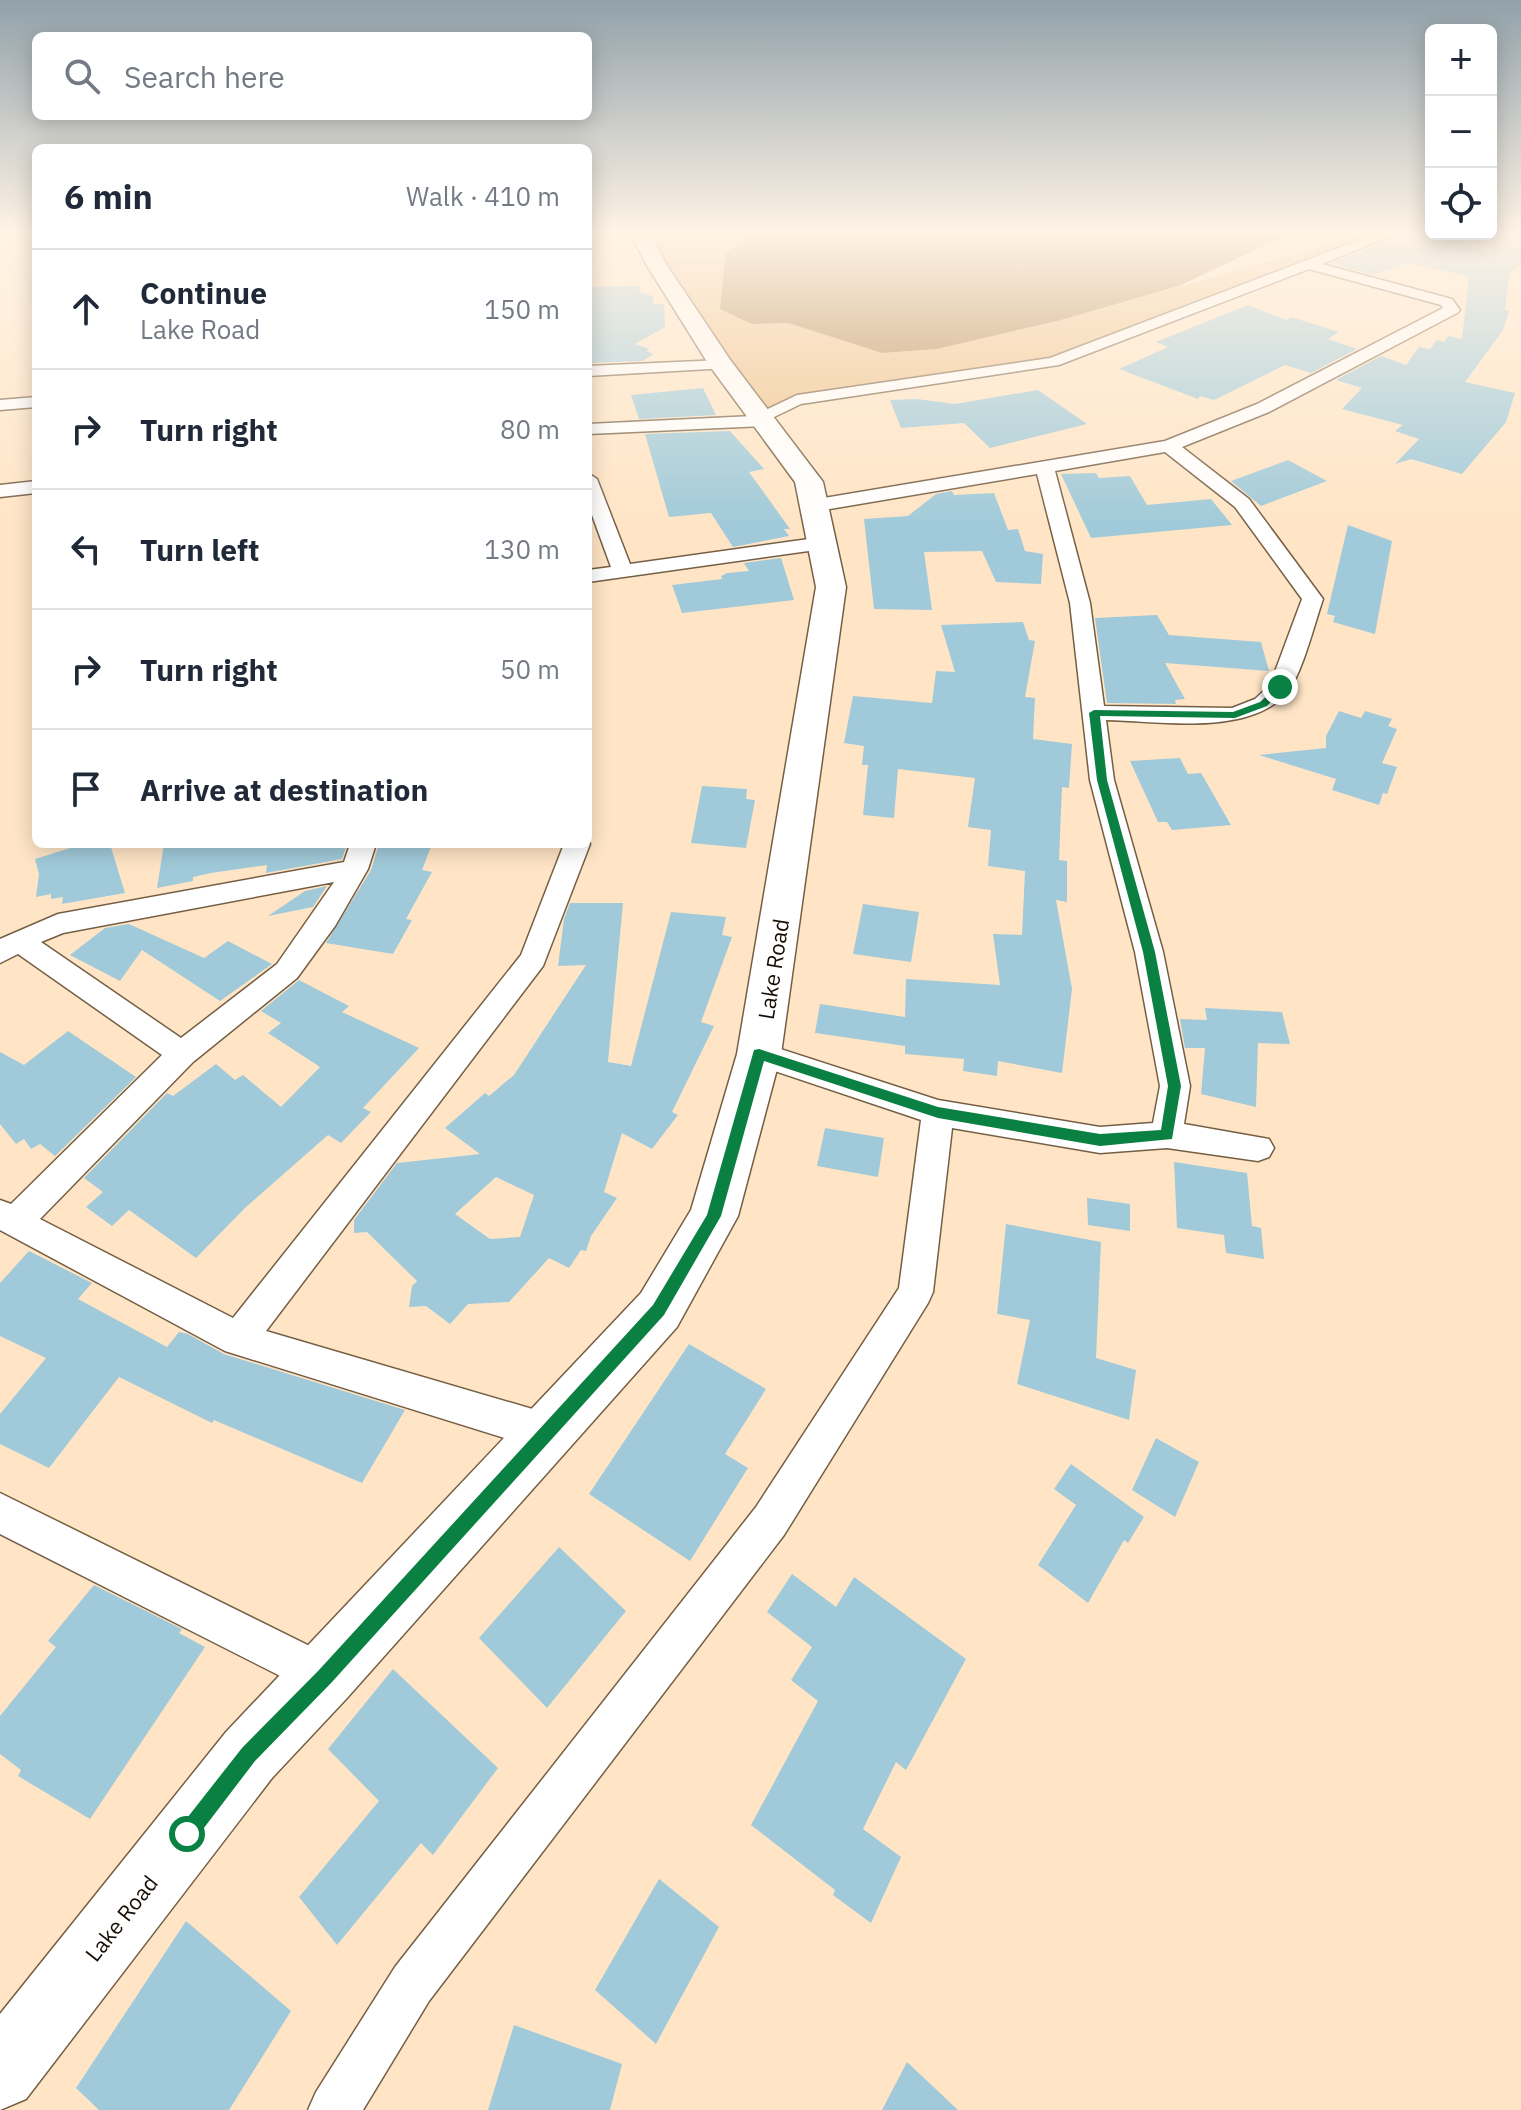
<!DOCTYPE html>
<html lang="en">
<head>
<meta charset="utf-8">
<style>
	:root { --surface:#fff; --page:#f2f2f3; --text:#1f2937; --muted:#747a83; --line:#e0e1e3 }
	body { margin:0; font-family:"IBM Plex Sans",sans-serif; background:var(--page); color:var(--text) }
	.controls { position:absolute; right:24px; top:24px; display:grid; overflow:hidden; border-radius:12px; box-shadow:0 4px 20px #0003 }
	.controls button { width:72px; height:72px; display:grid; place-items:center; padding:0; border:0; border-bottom:2px solid var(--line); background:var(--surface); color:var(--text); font:40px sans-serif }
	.stop { position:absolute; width:24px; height:24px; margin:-18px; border:6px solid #0b8043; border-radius:50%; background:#fff }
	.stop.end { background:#0b8043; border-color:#fff; box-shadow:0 2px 8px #0008 }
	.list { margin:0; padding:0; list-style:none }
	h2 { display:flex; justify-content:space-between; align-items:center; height:104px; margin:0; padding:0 32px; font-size:34px }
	h2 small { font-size:26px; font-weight:400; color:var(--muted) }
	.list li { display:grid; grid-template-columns:52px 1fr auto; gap:24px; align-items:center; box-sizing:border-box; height:120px; padding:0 32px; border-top:2px solid var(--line) }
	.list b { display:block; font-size:30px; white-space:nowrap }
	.list p { margin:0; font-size:26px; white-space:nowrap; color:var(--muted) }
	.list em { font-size:26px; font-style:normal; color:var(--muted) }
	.icon { flex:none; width:44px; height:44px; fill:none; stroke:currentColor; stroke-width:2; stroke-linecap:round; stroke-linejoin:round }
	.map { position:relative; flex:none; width:1521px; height:2110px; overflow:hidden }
	.search { position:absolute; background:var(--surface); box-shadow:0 4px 20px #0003; left:32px; top:32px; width:560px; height:88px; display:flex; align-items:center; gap:20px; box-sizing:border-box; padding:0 28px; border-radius:12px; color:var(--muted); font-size:30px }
	.panel { position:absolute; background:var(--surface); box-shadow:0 4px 20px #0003; left:32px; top:144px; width:560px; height:704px; border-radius:12px }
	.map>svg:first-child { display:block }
	.green { fill:#efc38c }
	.water { fill:#b0854d }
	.building { fill:#a0cad9; fill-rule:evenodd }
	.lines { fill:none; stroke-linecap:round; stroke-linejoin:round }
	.street-casing { stroke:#755f44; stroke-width:3 }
	.primary-casing { stroke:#755f44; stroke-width:3 }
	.street { fill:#fff; fill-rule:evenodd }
	.primary { fill:#fff; fill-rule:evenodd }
	.route { fill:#0b8043 }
	.labels { text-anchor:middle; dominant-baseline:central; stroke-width:6; stroke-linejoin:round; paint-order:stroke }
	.street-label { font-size:22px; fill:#170e04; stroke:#fff }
</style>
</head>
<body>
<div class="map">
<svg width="1521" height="2110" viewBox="0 0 1521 2110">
	<rect width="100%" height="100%" fill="#ffe5c6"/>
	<path class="green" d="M 640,232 L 757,232 L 726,253 L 752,324 L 788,323 L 882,353 L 937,349 L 1061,320 L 1375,232 L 1393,232 L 1053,362 L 797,400 L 761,417 Z"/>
	<path class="water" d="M 757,232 L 1293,232 L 1179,286 L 1061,320 L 937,349 L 882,353 L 788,323 L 752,324 L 720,309 L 726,253 Z"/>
	<path class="building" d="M 1411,232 L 1463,234 L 1466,243 L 1463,244 L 1491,253 L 1491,232 L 1521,235 L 1521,263 L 1509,274 L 1505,310 L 1509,311 L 1503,330 L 1465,382 L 1515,393 L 1506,422 L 1462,474 L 1411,459 L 1395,464 L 1419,439 L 1395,431 L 1403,425 L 1342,409 L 1362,388 L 1336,380 L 1381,356 L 1406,365 L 1419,347 L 1430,349 L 1437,340 L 1444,342 L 1448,336 L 1462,339 L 1469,276 L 1408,263 L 1373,275 L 1331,263 Z
		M 639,286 L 641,293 L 653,296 L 653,304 L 664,304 L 665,327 L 635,344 L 650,349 L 646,351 L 654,354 L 642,361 L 588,363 L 588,287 Z
		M 1248,305 L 1286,320 L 1291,317 L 1339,332 L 1328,339 L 1357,349 L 1311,373 L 1285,365 L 1214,400 L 1200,396 L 1198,399 L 1119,369 L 1168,347 L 1156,342 Z
		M 703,388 L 716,415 L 639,419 L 631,395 Z
		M 1038,390 L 1087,424 L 990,448 L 964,423 L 901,428 L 890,400 L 917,399 L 955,404 Z
		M 730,431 L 764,469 L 749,472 L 790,529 L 784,529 L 789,536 L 733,547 L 711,513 L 669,517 L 645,434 Z
		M 1288,460 L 1327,481 L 1261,506 L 1231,481 Z
		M 1096,473 L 1099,478 L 1130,476 L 1147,505 L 1211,499 L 1232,525 L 1091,538 L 1061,474 Z
		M 952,491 L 954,495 L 994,493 L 1008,530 L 1018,529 L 1025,551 L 1043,554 L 1041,584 L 996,582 L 982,551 L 924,552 L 932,610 L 874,609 L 864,519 L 908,516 L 936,494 Z
		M 1348,525 L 1392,541 L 1375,634 L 1333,622 L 1335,616 L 1327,614 Z
		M 781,558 L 794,600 L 682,613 L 672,585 L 722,579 L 721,576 L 727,573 L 749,571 L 744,563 Z
		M 1157,615 L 1169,635 L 1261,642 L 1269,671 L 1165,663 L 1185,699 L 1175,700 L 1176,704 L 1107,703 L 1095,618 Z
		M 1023,622 L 1029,640 L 1035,641 L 1025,697 L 1035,698 L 1033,739 L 1072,744 L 1069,788 L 1062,787 L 1059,860 L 1067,861 L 1067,902 L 1056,900 L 1072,989 L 1062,1073 L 998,1061 L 997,1076 L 963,1071 L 964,1059 L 905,1054 L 905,1046 L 815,1033 L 820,1004 L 905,1017 L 906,979 L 1000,985 L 993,934 L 1022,935 L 1025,871 L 988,866 L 991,830 L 968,827 L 975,778 L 898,769 L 894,818 L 863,815 L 868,765 L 862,765 L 864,746 L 844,743 L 853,696 L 932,703 L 936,671 L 955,672 L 941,625 Z
		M 1339,711 L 1361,718 L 1365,711 L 1392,719 L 1388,726 L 1397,729 L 1382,763 L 1397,767 L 1387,794 L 1383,793 L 1379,805 L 1332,790 L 1336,779 L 1259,755 L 1326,748 L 1326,736 Z
		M 1180,758 L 1188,774 L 1201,773 L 1231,825 L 1172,830 L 1167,822 L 1158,822 L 1130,761 Z
		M 702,786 L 747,789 L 746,799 L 755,800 L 746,848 L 691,843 Z
		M 83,844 L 110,844 L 125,893 L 62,904 L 63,897 L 51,899 L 51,894 L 36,897 L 39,874 L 35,859 Z
		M 164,844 L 347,844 L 342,859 L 266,873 L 267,865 L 211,873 L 193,877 L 193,881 L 157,888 Z
		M 379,844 L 432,844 L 422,870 L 432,872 L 406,919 L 412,920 L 393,954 L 326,943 L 371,870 Z
		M 327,886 L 313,907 L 268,916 L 305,891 Z
		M 570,903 L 623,903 L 608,1062 L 631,1066 L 671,912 L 726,917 L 722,935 L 732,937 L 701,1022 L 714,1026 L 672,1112 L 678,1115 L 652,1149 L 622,1133 L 604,1192 L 617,1198 L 591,1236 L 586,1251 L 581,1250 L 569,1268 L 549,1258 L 509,1302 L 468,1304 L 450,1324 L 426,1306 L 409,1307 L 412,1286 L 417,1281 L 367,1232 L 354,1233 L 354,1220 L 397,1163 L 480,1154 L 445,1128 L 485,1093 L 489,1096 L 514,1075 L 586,965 L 558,966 L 564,919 ZM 496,1177 L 534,1195 L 520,1237 L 490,1239 L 455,1214 Z
		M 863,904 L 919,912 L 911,962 L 853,954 Z
		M 129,924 L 204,958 L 228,941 L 272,964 L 220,1001 L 142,950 L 120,981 L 70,955 L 105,928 Z
		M 299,980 L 349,1006 L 342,1012 L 419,1048 L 363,1108 L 371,1112 L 341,1143 L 328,1135 L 245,1208 L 196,1258 L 129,1210 L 112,1226 L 86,1207 L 103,1192 L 84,1178 L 167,1093 L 173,1096 L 216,1064 L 235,1080 L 243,1075 L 281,1107 L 320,1067 L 268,1033 L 281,1023 L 261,1011 Z
		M 1205,1008 L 1282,1012 L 1290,1044 L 1258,1043 L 1256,1107 L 1201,1094 L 1205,1048 L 1185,1048 L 1180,1019 L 1207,1020 Z
		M 68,1031 L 136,1077 L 55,1156 L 40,1144 L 31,1149 L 24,1139 L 16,1144 L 0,1124 L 0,1052 L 24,1065 Z
		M 825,1128 L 884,1138 L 878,1177 L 817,1166 Z
		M 1174,1162 L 1247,1173 L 1252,1226 L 1261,1228 L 1264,1259 L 1226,1253 L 1224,1235 L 1177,1228 Z
		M 1087,1198 L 1130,1204 L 1130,1231 L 1088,1225 Z
		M 1006,1224 L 1101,1242 L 1096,1358 L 1136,1370 L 1129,1420 L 1017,1384 L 1030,1320 L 997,1314 Z
		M 29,1251 L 92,1283 L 78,1299 L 167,1347 L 179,1332 L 188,1334 L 224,1354 L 405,1410 L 362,1483 L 214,1420 L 212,1423 L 119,1377 L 49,1468 L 0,1444 L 0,1414 L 46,1358 L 0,1336 L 0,1283 Z
		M 689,1344 L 766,1389 L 725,1454 L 748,1468 L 690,1561 L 589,1494 Z
		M 1156,1438 L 1199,1462 L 1175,1517 L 1132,1490 Z
		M 1071,1464 L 1144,1517 L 1128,1543 L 1124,1540 L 1088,1603 L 1038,1565 L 1076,1505 L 1054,1489 Z
		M 559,1547 L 626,1611 L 547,1708 L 479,1638 Z
		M 792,1574 L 836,1607 L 854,1577 L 966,1659 L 906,1770 L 896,1762 L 863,1829 L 901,1857 L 871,1923 L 833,1895 L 835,1890 L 751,1825 L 818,1701 L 791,1680 L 812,1647 L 767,1612 Z
		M 94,1585 L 182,1629 L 179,1633 L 205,1647 L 90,1819 L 18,1776 L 21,1770 L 0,1754 L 0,1716 L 56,1647 L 48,1641 Z
		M 393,1669 L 498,1768 L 433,1855 L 421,1843 L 337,1945 L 299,1897 L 379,1801 L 328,1749 Z
		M 659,1879 L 719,1927 L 656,2044 L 595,1990 Z
		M 186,1921 L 291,2011 L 229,2110 L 99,2110 L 76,2088 Z
		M 514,2025 L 622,2064 L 610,2110 L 488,2110 Z
		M 907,2062 L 958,2110 L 882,2110 Z"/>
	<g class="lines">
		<g class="street-casing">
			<path id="street" d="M 1380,232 L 1400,232 L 1322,264 L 1452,299 L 1460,310 L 1457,313 L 1269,412 L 1182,447 L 1249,499 L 1323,599 C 1315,622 1302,674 1288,691 C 1252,737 1160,721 1106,720 L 1114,780 L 1163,952 L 1190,1086 L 1184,1124 L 1269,1139 L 1274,1148 L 1269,1157 L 1258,1161 L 1167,1148 L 1100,1153 L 952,1128 L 933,1292 L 928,1303 L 784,1535 L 429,2001 L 363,2110 L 308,2110 L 316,2092 L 395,1967 L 756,1507 L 899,1288 L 921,1120 L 748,1062 L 744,1054 L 748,1046 L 759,1042 L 938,1100 L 1100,1127 L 1153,1123 L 1160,1086 L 1135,952 L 1090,780 L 1070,603 L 1037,474 L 812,512 L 802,506 L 812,500 L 1165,441 L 1257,404 L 1443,308 L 1441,305 L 1309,269 L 1059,365 L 801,404 L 772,418 L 771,425 L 765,426 L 588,434 L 588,424 L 753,416 L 797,395 L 1050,358 ZM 1165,452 L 1235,507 L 1302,599 L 1270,685 L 1255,699 L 1232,708 L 1104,706 L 1090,603 L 1055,471 Z
				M 721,360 L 727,362 L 727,368 L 588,376 L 588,366 Z
				M 36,397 L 36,407 L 0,410 L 0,400 Z
				M 588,473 L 597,479 L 630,564 L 823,537 L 833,543 L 823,549 L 588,582 L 588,570 L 611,567 L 588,504 Z
				M 36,481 L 36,493 L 0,497 L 0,485 Z
				M 588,841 L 590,844 L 543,966 L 266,1331 L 546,1413 L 559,1419 L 565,1432 L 559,1445 L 546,1451 L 225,1351 L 0,1230 L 0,1200 L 11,1204 L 162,1055 L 18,954 L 0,963 L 0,939 L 58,914 L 344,862 L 350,844 L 376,844 L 368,869 L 335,926 L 297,978 L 193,1062 L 40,1219 L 233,1318 L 521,955 L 564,844 L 588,844 ZM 334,882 L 277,964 L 181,1038 L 41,942 L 63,933 Z
				M 0,1493 L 340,1661 L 346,1676 L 340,1691 L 325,1697 L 310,1691 L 0,1534 Z"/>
		</g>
		<g class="primary-casing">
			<path id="primary" d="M 630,232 L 650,232 L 666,264 L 731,361 L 823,482 L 846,587 L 781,1054 L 738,1216 L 677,1327 L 347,1698 L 272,1778 L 26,2099 L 0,2110 L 0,2014 L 226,1732 L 641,1293 L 691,1210 L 737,1054 L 816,587 L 795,482 L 709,365 L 646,264 Z"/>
		</g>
		<use href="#street" class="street"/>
		<use href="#primary" class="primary"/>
	</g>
	<linearGradient id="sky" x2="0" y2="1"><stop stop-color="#91a1aa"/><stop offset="0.44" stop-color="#fff3e5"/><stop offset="1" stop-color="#fff3e5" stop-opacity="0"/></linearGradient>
	<rect width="1521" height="528" fill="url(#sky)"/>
	<path class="route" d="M 1280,684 L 1285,687 L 1267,706 L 1235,718 L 1100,716 L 1107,780 L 1155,952 L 1181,1086 L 1172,1139 L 1100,1146 L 938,1118 L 764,1061 L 721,1216 L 664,1315 L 332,1682 L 255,1761 L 194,1841 L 187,1844 L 180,1841 L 177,1834 L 180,1827 L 242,1748 L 319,1670 L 653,1305 L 707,1215 L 754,1050 L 759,1049 L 938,1107 L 1100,1134 L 1161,1130 L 1168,1086 L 1143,952 L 1097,780 L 1089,713 L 1094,710 L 1233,712 L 1260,702 Z"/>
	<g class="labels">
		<g class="street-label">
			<text transform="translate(773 969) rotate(-81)">Lake Road</text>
			<text transform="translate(121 1918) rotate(-52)">Lake Road</text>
		</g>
	</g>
</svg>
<div class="controls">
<button>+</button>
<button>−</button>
<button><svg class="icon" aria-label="locate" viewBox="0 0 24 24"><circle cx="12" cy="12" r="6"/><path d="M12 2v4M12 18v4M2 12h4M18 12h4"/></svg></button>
</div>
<div class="stop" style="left:187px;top:1834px"></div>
<div class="stop end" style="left:1280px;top:687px"></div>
<div class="search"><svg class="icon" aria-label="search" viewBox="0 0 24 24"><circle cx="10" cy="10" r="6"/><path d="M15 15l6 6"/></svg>Search here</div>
<section class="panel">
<h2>6 min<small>Walk · 410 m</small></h2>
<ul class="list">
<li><svg class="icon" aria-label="ahead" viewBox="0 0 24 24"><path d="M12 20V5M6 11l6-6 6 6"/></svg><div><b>Continue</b><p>Lake Road</p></div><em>150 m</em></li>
<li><svg class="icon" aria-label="right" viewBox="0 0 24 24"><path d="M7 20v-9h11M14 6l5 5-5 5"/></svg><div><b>Turn right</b></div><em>80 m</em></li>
<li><svg class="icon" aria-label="left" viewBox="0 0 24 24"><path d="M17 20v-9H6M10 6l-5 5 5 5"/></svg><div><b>Turn left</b></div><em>130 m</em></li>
<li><svg class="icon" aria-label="right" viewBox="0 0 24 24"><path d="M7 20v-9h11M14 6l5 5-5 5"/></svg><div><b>Turn right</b></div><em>50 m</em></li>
<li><svg class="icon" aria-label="arrive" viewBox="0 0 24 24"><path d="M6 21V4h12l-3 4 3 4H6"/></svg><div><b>Arrive at destination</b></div></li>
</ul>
</section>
</div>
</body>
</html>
